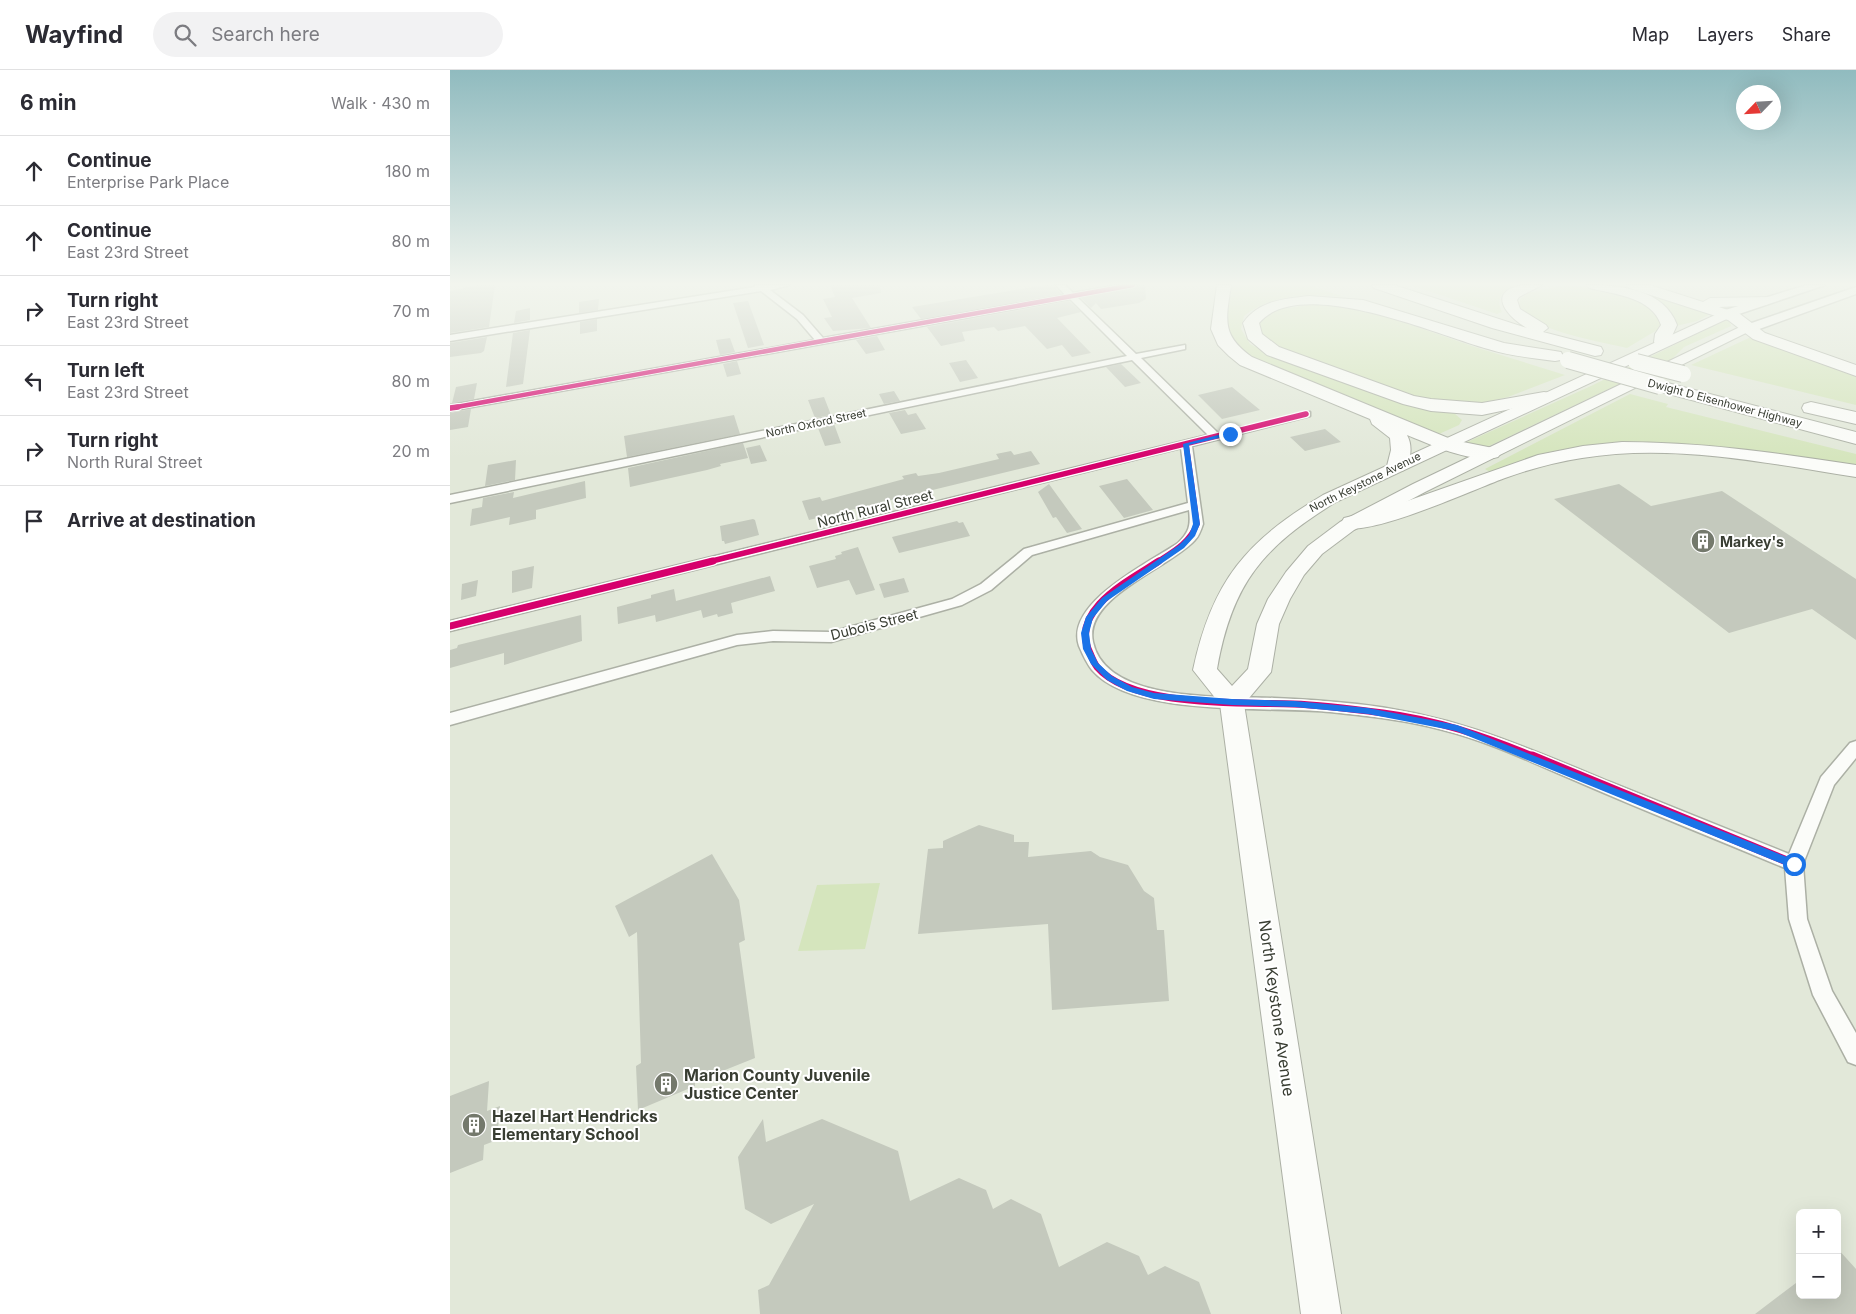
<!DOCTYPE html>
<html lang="en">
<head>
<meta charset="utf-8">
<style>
	:root { --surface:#fff; --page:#f2f2f3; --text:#2b2b33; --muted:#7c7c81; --line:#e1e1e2 }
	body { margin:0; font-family:Inter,sans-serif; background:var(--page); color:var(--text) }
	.controls { position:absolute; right:15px; bottom:15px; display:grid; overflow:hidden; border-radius:8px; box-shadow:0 5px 20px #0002 }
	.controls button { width:45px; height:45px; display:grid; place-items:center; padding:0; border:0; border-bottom:1px solid var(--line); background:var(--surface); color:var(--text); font:25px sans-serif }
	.compass { position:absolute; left:1286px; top:15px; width:45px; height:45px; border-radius:50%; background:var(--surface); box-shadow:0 5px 20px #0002; rotate:245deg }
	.stop { position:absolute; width:15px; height:15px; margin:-11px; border:4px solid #1a73e8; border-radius:50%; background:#fff }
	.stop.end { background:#1a73e8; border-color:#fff; box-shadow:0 1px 5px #0008 }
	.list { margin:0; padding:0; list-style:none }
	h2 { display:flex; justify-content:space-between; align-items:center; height:65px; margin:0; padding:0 20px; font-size:21px }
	h2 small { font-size:16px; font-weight:400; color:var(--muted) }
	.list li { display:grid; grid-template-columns:32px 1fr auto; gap:15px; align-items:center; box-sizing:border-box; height:70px; padding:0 20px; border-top:1px solid var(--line) }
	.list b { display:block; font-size:19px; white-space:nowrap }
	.list p { margin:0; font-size:16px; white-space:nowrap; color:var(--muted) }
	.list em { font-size:16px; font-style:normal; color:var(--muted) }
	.icon { flex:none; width:28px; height:28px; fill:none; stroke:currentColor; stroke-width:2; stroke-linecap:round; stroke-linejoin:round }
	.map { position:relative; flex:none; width:1406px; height:1244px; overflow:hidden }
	header { display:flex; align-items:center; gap:30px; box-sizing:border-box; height:70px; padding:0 25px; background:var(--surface); border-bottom:1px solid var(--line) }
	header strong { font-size:24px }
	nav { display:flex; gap:28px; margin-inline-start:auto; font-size:18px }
	.search { width:350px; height:45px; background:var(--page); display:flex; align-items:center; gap:12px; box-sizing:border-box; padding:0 18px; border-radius:28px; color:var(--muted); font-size:19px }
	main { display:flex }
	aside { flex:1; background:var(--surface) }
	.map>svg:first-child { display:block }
	.green { fill:#d5e5bd }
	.building { fill:#c4c9bd }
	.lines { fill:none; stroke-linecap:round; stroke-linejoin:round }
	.minor-casing { stroke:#acb0a5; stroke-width:3 }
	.secondary-casing { stroke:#acb0a5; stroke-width:3 }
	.primary-casing { stroke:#acb0a5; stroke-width:2 }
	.motorway-casing { stroke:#acb0a5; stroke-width:2 }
	.minor { fill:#fbfcf9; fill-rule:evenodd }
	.secondary { fill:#fbfcf9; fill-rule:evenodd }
	.primary { fill:#fbfcf9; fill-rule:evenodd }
	.motorway { fill:#fbfcf9; fill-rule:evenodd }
	.motorway-bridge-casing { stroke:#acb0a5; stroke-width:18; stroke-linecap:butt }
	.motorway-bridge { stroke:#fbfcf9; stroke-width:16 }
	.cycleway-far3-casing { stroke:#fff; stroke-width:6 }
	.cycleway-far2-casing { stroke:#fff; stroke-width:8 }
	.cycleway-far1-casing { stroke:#fff; stroke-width:10 }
	.cycleway-casing { stroke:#fff; stroke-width:12 }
	.cycleway-far3 { stroke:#d6006c; stroke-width:4.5 }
	.cycleway-far2 { stroke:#d6006c; stroke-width:5.5 }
	.cycleway-far1 { stroke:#d6006c; stroke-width:7 }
	.cycleway { stroke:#d6006c; stroke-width:9 }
	.route { fill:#1a73e8 }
	.labels { text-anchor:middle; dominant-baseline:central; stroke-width:4; stroke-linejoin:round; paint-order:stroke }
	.far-street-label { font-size:11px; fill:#383d32; stroke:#fff }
	.street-label { font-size:14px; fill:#383d32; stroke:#fff }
	.poi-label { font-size:14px; font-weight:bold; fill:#383d32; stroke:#fff; text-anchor:start }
	.near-street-label { font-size:16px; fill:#383d32; stroke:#fff }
	.near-poi-label { font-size:16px; font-weight:bold; fill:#383d32; stroke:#fff; text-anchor:start }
</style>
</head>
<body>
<header>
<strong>Wayfind</strong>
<div class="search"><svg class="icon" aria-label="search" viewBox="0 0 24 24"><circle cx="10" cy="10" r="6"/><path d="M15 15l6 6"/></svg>Search here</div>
<nav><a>Map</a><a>Layers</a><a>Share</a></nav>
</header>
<main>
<aside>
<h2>6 min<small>Walk · 430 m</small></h2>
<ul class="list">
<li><svg class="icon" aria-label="ahead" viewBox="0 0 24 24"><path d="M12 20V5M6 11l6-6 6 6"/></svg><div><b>Continue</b><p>Enterprise Park Place</p></div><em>180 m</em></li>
<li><svg class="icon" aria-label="ahead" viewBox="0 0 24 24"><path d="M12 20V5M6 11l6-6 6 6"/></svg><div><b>Continue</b><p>East 23rd Street</p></div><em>80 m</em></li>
<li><svg class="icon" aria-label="right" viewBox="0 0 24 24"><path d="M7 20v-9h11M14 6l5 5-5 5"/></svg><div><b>Turn right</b><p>East 23rd Street</p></div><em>70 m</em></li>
<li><svg class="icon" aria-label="left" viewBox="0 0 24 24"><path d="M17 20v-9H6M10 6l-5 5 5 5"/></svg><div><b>Turn left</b><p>East 23rd Street</p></div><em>80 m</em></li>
<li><svg class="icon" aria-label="right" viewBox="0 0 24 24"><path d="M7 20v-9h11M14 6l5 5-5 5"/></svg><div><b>Turn right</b><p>North Rural Street</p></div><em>20 m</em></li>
<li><svg class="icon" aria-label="arrive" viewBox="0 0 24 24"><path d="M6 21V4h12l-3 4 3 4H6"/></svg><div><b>Arrive at destination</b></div></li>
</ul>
</aside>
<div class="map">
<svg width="1406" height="1244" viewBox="0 0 1406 1244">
	<rect width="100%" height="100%" fill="#e2e8d9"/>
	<path class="green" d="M 781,215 L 859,215 L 894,227 C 861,224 820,224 794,246 L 791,259 L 800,274 L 829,289 L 953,333 L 1004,343 L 1012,350 L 1009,355 L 989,364 L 798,288 L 773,264 L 780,231 Z
		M 961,215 L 1068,215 C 1053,219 1045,228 1052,242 L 1047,244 Z
		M 1154,215 L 1175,215 L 1262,243 L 1247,251 L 1226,256 L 1224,252 L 1167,218 Z
		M 1109,216 C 1136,216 1199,223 1211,253 L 1207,260 L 1177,278 C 1149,271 1085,262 1069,237 L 1070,229 L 1078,223 Z
		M 870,233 L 912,238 L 1025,277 L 1115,305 L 1058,327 L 1031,333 L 978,331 L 840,284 L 810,267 L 808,252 L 825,240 Z
		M 1275,250 L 1280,252 L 1281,256 L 1234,277 L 1222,289 L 1039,376 L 1025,377 L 1015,373 L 1141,316 Z
		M 1301,267 L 1406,307 L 1406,335 L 1241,295 Z
		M 1180,324 L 1218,334 L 1216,337 L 1406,384 L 1406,398 L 1143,375 C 1107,379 1074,388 1040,402 L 1035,399 Z
		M 430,813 L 415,879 L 348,881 L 367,815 Z"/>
	<path class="building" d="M 28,215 L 45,215 L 39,257 L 0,263 L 0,221 Z
		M 380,215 L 430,215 L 431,223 L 402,228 L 421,258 L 383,261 L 374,248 L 382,247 L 373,229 L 385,227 Z
		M 595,215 L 604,215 L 611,224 L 471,249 L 462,237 Z
		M 689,215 L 695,215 L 696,229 L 689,233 L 651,239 L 646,233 L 641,238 L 631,228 Z
		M 149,229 L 148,240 L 129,243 L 129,232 Z
		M 298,231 L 314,275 L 298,278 L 283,233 Z
		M 619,231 L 631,242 L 607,248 L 641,283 L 622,287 L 612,275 L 597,279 L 575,256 L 548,261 L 544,257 L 512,262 L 515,271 L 491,276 L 477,257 Z
		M 80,238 L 80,250 L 64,253 L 66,241 Z
		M 147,249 L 147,261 L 130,264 L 130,252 Z
		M 80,260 L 73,314 L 56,317 L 63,263 Z
		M 427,266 L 435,280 L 416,284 L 406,270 Z
		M 37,267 L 34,281 L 31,283 L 0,287 L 0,273 Z
		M 280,268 L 285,282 L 270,285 L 266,270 Z
		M 516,290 L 528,308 L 510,312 L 499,293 Z
		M 287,291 L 291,304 L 277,307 L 273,294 Z
		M 671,294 L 691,313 L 675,317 L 656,297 Z
		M 27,313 L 24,329 L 2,333 L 6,317 Z
		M 782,317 L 810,340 L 772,349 L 748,325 Z
		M 444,321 L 450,331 L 434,334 L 429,324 Z
		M 374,327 L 381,345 L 365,348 L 358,330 Z
		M 21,339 L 18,357 L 0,360 L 0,343 Z
		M 455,340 L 458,345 L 466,343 L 476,359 L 451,364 L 439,343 Z
		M 284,345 L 290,364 L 177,387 L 174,366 Z
		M 384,354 L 391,373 L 375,376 L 368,358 Z
		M 875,359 L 891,372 L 855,381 L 840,367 Z
		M 293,373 L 298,388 L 270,394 L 271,396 L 257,400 L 180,417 L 178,398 Z
		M 310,375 L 317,391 L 301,394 L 296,378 Z
		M 561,381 L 564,385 L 581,381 L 590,394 L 359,450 L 352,431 L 370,427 L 372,431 L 454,409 L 452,406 L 466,403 L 468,406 L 489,403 L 549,389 L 546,384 Z
		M 66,390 L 65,410 L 35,416 L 38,395 Z
		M 677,409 L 703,440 L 674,448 L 649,416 Z
		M 135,411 L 136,428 L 86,440 L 86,449 L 59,455 L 60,447 L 20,456 L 22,439 L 32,437 L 33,428 L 64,422 L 63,428 Z
		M 599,414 L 620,443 L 632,459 L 617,463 L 606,447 L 603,448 L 588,422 Z
		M 1169,414 L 1201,436 L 1272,421 L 1406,509 L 1406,570 L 1362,539 L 1279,563 L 1104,429 Z
		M 303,449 L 305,450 L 309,465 L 275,474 L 274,471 L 272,471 L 270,456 Z
		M 507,451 L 509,453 L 513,452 L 520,466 L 449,483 L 442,467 Z
		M 408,477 L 425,520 L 406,525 L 399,510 L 367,518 L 359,496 L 386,489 L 385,486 L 392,484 L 391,482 Z
		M 84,496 L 82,518 L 62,523 L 62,501 Z
		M 320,506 L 325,521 L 281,533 L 283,543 L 268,547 L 267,544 L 253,548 L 251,540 L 206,552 L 205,545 L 168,554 L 167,537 L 201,528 L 201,525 L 224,519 L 226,531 Z
		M 454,508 L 459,522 L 434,528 L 429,514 Z
		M 28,510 L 26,526 L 11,530 L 12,514 Z
		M 131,545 L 132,571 L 54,595 L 54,583 L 0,598 L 0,580 L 7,578 L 8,575 Z
		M 529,755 L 564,765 L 564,772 L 579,772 L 578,787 L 641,781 L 650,787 L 678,795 L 694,821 L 704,828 L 707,860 L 714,860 L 719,931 L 602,940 L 598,854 L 468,864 L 478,779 L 493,778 L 493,771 Z
		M 262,784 L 289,830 L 295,870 L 289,873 L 305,988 L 245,1012 L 245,1016 L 188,1040 L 186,996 L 191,993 L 187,862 L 179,867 L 165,836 Z
		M 39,1011 L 37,1041 L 50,1036 L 47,1070 L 34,1075 L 33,1090 L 0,1103 L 0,1026 Z
		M 313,1049 L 316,1072 L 372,1049 L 448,1081 L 460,1131 L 509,1108 L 536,1120 L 543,1139 L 561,1129 L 591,1144 L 609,1197 L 657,1172 L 689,1186 L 698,1205 L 715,1196 L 749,1212 L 761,1244 L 310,1244 L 308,1220 L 319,1215 L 364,1134 L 321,1154 L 295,1139 L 288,1087 Z
		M 1387,1178 L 1406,1199 L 1406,1244 L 1305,1244 L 1350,1210 L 1350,1225 L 1387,1225 Z"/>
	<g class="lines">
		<g class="minor-casing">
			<path id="minor" d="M 340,215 L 320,220 L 353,245 L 373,268 L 615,225 L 606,215 L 615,215 L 623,223 L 668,215 L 687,215 L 627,227 L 686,284 L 735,275 L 735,279 L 691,288 L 768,363 L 860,342 L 860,346 L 742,376 L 753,454 C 751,460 749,466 745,470 C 720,498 633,527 643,572 C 656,634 777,626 824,628 C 852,629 879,631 907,634 C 1002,644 1073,676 1160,712 C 1220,736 1280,760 1339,784 L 1371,707 L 1400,673 L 1406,671 L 1406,688 L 1384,715 L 1353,794 L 1357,849 L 1382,921 L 1406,963 L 1406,995 L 1398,992 L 1363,925 L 1339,849 L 1335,798 C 1268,770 1200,743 1133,714 C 1087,695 1041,672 993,660 C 956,650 918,646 880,642 C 820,636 683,648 642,600 C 637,594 632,583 629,576 C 614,533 700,492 728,473 C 739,462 741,456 739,440 L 582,485 L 541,520 L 512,535 L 381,572 L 323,571 L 287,575 L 0,655 L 0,643 L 287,565 L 323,561 L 381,562 L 502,529 L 531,514 L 574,479 L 738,433 L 731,378 L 0,561 L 0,551 L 758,365 L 682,290 L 0,433 L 0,425 L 677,286 L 620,229 L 0,341 L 0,335 L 365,270 L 347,249 L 311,221 L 0,271 L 0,265 L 305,217 L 305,215 Z"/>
		</g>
		<g class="secondary-casing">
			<path id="secondary" d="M 1357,215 L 1375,215 L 1280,247 L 1276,248 L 1270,244 L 1272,241 Z
				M 1406,217 L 1406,224 L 1301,262 L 1293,262 L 1291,259 L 1293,256 Z"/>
		</g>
		<g class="primary-casing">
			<path id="primary" d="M 1276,240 L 1281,241 L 1283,244 L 1281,247 L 886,432 C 813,477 782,513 767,599 L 782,616 L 798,599 L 807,554 L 818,529 L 836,502 L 858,476 L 890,452 L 963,414 L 1292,256 L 1302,256 L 1304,259 L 975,422 L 904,460 L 872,484 L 854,505 L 840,529 L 829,554 L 821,602 L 794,634 L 891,1244 L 851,1244 L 770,634 L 743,600 C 762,511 796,471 873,425 Z"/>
		</g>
		<g class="motorway-casing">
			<path id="motorway" d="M 767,215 L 781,215 C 776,250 771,265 802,287 L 1003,370 L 1048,379 L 1051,383 L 1048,387 C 1022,394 982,375 957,365 C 963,376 961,390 954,400 L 947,402 L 940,400 L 937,396 L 941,380 L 940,368 L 922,354 L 920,349 L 790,295 L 779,286 L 768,275 L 761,259 Z
				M 922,215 L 944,215 L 1077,258 C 1060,249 1036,224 1068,216 C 1075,214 1085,215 1092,215 L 1069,227 L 1067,230 L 1070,239 L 1096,255 L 1098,258 L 1093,262 L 1151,277 L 1153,281 L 1151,285 L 1145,286 L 1042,258 L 924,218 Z
				M 1137,215 C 1170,215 1214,219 1227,255 L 1218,275 L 1206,275 L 1204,272 L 1205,264 L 1211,255 C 1202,227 1164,224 1139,218 Z
				M 1177,215 L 1200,215 L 1253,232 L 1260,228 L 1321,227 L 1324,230 L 1316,235 L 1269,237 L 1290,244 L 1315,263 L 1406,295 L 1406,306 L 1303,269 L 1278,250 L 1179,218 Z
				M 859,226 L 913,230 L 1054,273 L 1105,281 L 1111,282 L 1113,286 L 1111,290 L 1105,291 C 1082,288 1060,286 1038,279 C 987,265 850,204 809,253 L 812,264 L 829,277 L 964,326 L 981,329 L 1032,333 L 1094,322 L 1100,323 L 1103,327 L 1100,331 L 1094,332 L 1032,345 L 981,341 L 953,334 L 817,285 L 798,269 L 793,253 C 809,230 834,229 859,226 Z
				M 1210,311 L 1406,362 L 1406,374 L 1204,320 L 1201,316 L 1204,312 Z
				M 1361,332 L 1406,342 L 1406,354 L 1354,342 L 1352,338 L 1354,334 Z
				M 1172,372 C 1251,372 1328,383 1406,395 L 1406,407 C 1317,393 1222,373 1132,388 C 1106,392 1080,399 1055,408 C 1022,420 925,465 894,458 L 891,453 L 894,448 L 943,436 L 1088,385 L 1133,376 Z"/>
		</g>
		<use href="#minor" class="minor"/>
		<use href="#secondary" class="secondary"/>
		<use href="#primary" class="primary"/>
		<use href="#motorway" class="motorway"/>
		<g class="motorway-bridge-casing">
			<path id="motorway-bridge" d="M 1118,290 L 1210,316
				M 1186,292 L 1233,304"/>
		</g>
		<use href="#motorway-bridge" class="motorway-bridge"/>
		<g class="cycleway-far3-casing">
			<path id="cycleway-far3" d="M 1,338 L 683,215"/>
		</g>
		<g class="cycleway-far2-casing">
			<path id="cycleway-far2" d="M 0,338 L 8,337
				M 258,492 L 856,344
				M 707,492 C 724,481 739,473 747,454 L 736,374"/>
		</g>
		<g class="cycleway-far1-casing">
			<path id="cycleway-far1" d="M 709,491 C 680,510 618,540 640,583 C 642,588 644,593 647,597 C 682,638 793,632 843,634 C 873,635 903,639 933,643 C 987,650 1035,666 1085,687
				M 0,556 L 263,491"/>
		</g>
		<g class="cycleway-casing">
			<path id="cycleway" d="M 1082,686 L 1344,794"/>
		</g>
		<use href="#cycleway-far3" class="cycleway-far3"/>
		<use href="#cycleway-far2" class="cycleway-far2"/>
		<use href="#cycleway-far1" class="cycleway-far1"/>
		<use href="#cycleway" class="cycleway"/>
	</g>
	<linearGradient id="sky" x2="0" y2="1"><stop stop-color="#90bbbf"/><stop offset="0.55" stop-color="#f2f5ee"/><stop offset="1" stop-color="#f2f5ee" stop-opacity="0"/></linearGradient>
	<rect width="1406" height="389" fill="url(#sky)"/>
	<path class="route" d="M 780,362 L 782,365 L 739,375 L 750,454 L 745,466 L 734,478 L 657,531 L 643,548 L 639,563 L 641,579 L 648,593 L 662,606 L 682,617 L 704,623 L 782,629 L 845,631 L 918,638 L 1007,655 L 1347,791 L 1347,797 L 1340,797 L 1006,661 L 918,644 L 845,637 L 782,635 L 704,629 L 677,621 L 657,610 L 641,594 L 633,579 L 631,563 L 636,547 L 652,528 L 729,475 L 739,465 L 743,454 L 733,374 Z"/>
	<defs>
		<g id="building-disc" transform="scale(1.25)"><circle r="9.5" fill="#74796c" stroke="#fff"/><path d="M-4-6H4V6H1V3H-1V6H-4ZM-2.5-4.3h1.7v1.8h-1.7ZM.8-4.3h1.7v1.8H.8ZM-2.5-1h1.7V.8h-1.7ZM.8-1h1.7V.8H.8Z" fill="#fff"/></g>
	</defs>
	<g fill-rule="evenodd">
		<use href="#building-disc" x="1253" y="471"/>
		<use href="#building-disc" x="216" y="1014"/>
		<use href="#building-disc" x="24" y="1055"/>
	</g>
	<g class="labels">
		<g class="far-street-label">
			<text transform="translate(1275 333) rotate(15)">Dwight D Eisenhower Highway</text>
			<text transform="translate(366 353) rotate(-12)">North Oxford Street</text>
			<text transform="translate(915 412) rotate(-26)">North Keystone Avenue</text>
		</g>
		<g class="street-label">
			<text transform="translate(425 438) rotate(-14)">North Rural Street</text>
			<text transform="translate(424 554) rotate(-14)">Dubois Street</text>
		</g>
		<g class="poi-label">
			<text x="1270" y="471">Markey's</text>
		</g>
		<g class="near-street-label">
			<text transform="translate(827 938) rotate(82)">North Keystone Avenue</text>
		</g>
		<g class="near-poi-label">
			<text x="234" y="1005">Marion County Juvenile<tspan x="234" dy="18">Justice Center</tspan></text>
			<text x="42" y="1046">Hazel Hart Hendricks<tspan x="42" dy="18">Elementary School</tspan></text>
		</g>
	</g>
</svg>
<div class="controls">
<button>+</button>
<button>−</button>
</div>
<svg class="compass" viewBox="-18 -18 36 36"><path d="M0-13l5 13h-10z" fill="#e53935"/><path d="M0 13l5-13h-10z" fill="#7c7c81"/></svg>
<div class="stop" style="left:1344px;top:794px"></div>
<div class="stop end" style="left:780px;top:364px"></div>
</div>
</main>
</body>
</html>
